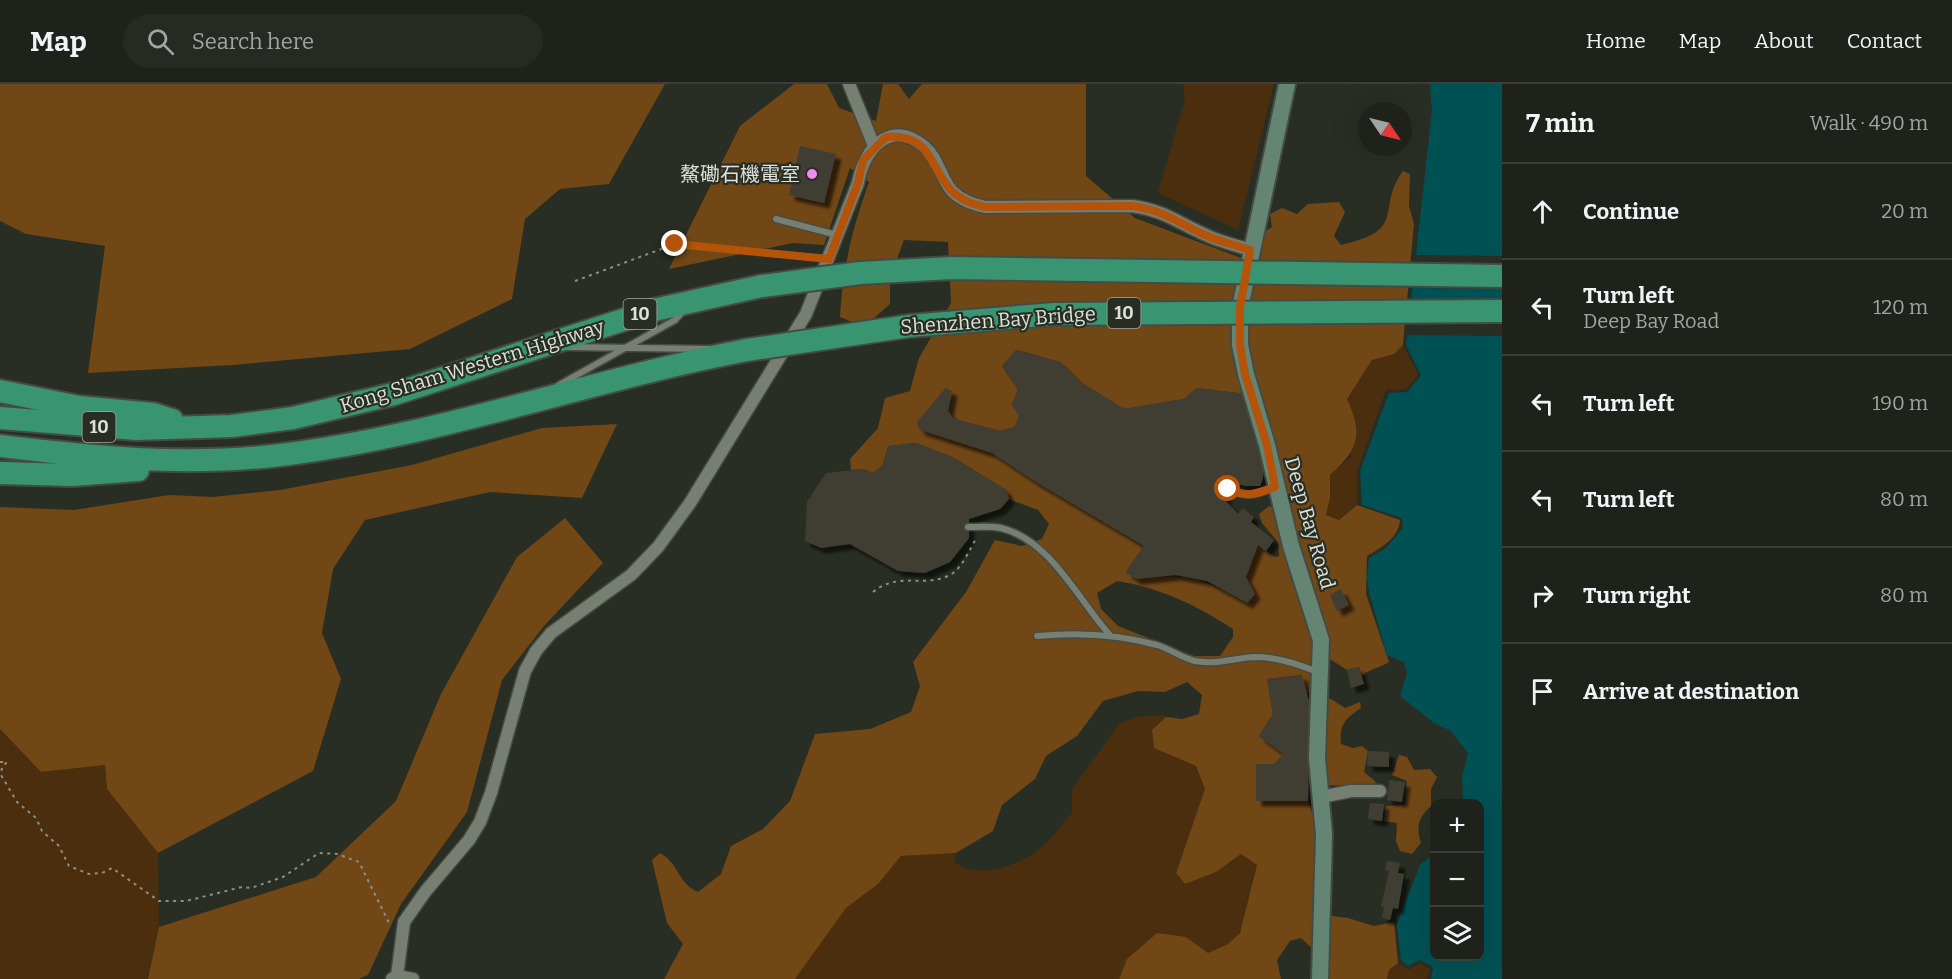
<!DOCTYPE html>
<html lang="en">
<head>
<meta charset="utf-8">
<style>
	:root { --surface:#1e221a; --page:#262a23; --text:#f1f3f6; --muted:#a1a4a2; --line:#3c3f39 }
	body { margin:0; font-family:Bitter,"Noto Sans SC",serif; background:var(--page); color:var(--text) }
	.controls { position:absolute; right:18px; bottom:18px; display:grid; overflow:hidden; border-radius:12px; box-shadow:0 6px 24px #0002 }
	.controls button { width:54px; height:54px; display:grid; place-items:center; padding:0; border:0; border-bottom:2px solid var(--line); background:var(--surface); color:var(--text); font:30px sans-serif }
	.compass { position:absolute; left:1358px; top:18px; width:54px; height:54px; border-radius:50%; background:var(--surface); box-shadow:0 6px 24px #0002; rotate:125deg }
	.stop { position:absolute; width:18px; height:18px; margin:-14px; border:4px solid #b45309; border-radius:50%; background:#fff }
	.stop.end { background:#b45309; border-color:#fff; box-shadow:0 2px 6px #0008 }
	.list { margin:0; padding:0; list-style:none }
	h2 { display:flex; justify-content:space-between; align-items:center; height:78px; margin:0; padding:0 24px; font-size:26px }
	h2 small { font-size:20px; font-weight:400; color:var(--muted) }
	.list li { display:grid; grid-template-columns:39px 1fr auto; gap:18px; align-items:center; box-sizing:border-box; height:96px; padding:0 24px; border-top:2px solid var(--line) }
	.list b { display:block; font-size:22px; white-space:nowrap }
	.list p { margin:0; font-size:20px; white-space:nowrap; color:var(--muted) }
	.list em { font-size:20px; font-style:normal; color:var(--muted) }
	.icon { flex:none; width:33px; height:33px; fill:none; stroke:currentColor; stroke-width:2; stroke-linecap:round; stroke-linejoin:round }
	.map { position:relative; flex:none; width:1502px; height:895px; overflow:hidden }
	header { display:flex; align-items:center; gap:36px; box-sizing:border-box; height:84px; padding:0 30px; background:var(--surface); border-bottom:2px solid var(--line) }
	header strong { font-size:28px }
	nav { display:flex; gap:33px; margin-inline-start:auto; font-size:21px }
	.search { width:420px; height:54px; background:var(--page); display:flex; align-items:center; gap:15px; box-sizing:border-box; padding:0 21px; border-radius:33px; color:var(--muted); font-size:22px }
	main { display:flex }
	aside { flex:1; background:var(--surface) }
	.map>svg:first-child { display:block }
	.green { fill:#4b2e0d }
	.forest { fill:#714716; fill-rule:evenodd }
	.water { fill:#005154 }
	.pier { fill:#282e23 }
	.building { fill:#413e33; filter:url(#shadow) }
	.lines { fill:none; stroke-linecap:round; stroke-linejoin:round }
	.lane-casing { stroke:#454b43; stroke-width:9 }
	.street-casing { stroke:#454b43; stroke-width:15 }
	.secondary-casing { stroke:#454b43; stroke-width:20 }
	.highway-casing { stroke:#454b43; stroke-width:26 }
	.path { stroke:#8b9087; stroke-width:2; stroke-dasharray:3 4.5; stroke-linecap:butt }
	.lane { stroke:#777f73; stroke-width:6 }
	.street { stroke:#777f73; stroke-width:12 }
	.secondary { stroke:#648573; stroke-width:16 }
	.highway { stroke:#399472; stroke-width:22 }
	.highway-bridge-casing { stroke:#454b43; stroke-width:26; stroke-linecap:butt }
	.highway-bridge { stroke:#399472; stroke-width:22 }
	.route { stroke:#b45309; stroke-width:8 }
	.poi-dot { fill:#f18af5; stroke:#282e23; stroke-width:2 }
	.labels { text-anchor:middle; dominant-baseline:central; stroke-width:4.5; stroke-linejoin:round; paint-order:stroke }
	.shield { fill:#282e23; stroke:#a7aba4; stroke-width:1.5 }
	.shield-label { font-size:18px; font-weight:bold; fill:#dde1db }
	.poi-label { font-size:20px; fill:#dde1db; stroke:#282e23; text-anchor:end }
	.street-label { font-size:20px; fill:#dde1db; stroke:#282e23 }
</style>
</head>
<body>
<header>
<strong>Map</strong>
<div class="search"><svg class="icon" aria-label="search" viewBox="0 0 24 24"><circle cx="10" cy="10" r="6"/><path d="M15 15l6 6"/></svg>Search here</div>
<nav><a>Home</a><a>Map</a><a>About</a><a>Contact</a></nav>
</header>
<main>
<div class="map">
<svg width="1502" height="895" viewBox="0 0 1502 895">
	<defs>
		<filter id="shadow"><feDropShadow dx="5.5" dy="5.5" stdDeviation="1.5" flood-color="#0009"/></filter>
	</defs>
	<rect width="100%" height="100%" fill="#282e23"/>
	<path class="green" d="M 1183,0 L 1274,0 L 1238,146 L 1158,109 L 1185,15 Z
		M 1403,261 L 1418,291 L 1406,305 L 1386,306 L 1357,388 L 1357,421 L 1339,436 L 1325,431 L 1330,414 L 1330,391 L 1351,373 L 1347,315 L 1372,276 L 1394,270 Z
		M 1161,631 L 1166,633 L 1152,646 L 1154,664 L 1196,682 L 1206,705 L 1176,788 L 1185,800 L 1216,788 L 1241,770 L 1257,781 L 1240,850 L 1228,860 L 1208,869 L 1186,853 L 1127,875 L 1119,895 L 795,895 L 846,824 L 878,800 L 901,772 L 956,769 L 954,778 C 978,795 1015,783 1037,767 C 1050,758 1061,741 1072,729 L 1072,705 L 1120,639 L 1136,633 Z
		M 0,645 L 41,688 L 105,681 L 107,705 L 158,769 L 159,843 L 148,895 L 0,895 Z
		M 1398,879 L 1409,886 L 1419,879 L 1430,885 L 1427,895 L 1387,895 L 1389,886 Z"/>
	<path class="forest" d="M 0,0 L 665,0 L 609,100 L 560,105 L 525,135 L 512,215 L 410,265 L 233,281 L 88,289 L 105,162 L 26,150 L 0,137 Z
		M 794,0 L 827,0 L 839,24 L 876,37 L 883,0 L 898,0 L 909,15 L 922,0 L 1086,0 L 1086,92 L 1135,134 L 1241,174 L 1235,209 L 1246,310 L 1197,304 L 1184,315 L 1124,325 L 1080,298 L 1060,278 L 1017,266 L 1002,282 L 1018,305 L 1012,321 L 1019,331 L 1015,343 L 1000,347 L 954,335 L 948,327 L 946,304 L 917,339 L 920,346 L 992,369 L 1034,397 L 1144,462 L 1126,488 L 1136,495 C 1190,489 1200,493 1247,519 L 1254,510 L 1246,493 L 1258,461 L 1275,473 L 1279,472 L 1278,458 L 1262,439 L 1259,430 L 1269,422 L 1276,425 L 1316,556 L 1312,607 L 1307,609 L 1301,591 L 1267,595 L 1273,630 L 1259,652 L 1283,670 L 1256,717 L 1308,717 L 1315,737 L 1316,830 L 1348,834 L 1374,842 L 1394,838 L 1398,879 L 1389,886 L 1387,895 L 1314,895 L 1316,868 L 1301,854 L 1290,857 L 1277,876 L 1281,895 L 1119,895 L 1127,875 L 1157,849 L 1186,853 L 1208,869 L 1228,860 L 1240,849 L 1257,781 L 1241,770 L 1216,788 L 1185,800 L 1176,789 L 1205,705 L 1196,682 L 1154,664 L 1152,646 L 1166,633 L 1182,635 L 1199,630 L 1202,611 L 1187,598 L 1165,608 L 1138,607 L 1103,617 L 1077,652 L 1046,672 L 1035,695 L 1002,721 L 993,747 L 956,769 L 901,772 L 878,800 L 846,824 L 795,895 L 664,895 L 683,860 L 667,839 L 652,776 L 660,769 C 680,780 677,799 698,808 L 721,790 L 731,762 L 763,745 L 790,717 L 815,650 L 870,645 L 911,628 L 920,602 L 913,578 L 966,508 L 995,456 L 1022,462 L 1042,455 L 1049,440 L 1038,426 L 1009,415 L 1006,406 L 952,373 L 916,359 L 889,362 L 882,382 L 873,389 L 864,385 L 851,386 L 850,375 L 878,344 L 885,314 L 910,307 L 919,274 L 951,219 L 948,158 L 904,156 L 890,193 L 890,220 L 864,243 L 840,233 C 843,182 852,146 869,98 L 850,84 L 824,161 L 793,159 L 669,185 L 740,42 ZM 1117,497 C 1161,504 1196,521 1233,545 L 1233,553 L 1220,572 L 1194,572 L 1118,542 L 1101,525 L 1097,509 Z
		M 1403,87 L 1410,90 L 1409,122 L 1414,140 L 1403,261 L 1394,270 L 1372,276 L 1347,315 C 1363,351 1359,365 1330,391 L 1330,414 L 1326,431 L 1339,436 L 1357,421 L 1400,436 C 1399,454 1381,464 1367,472 L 1366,510 L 1389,578 C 1380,584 1371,584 1362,592 L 1359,583 L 1347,586 L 1330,575 L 1326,541 L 1315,516 L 1288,422 L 1276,357 L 1251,290 L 1244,224 L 1258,152 L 1272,143 L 1270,130 L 1282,124 L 1297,130 L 1308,120 L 1339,118 L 1345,128 L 1334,152 L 1341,161 C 1409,146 1375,125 1403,87 Z
		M 617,340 L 582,414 L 490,408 L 365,436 L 333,485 L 322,549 L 341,595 L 313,687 L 158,769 L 107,705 L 105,681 L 41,688 L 0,645 L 0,423 L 74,426 L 169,411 L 213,413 L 280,406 L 412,381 L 542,344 Z
		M 565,434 L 603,479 L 544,542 L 502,596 L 467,728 L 401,820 L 368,891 L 359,895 L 148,895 L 159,843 L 316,793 L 396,717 L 441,610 L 517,473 Z
		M 1323,614 L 1331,615 L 1345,624 L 1360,618 L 1361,624 C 1345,635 1339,640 1341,660 L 1353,664 L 1362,662 L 1368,667 L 1364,688 L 1376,698 L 1373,703 L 1325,701 Z
		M 1399,671 L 1407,673 L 1414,686 L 1430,685 L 1437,693 L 1431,705 L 1431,722 C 1418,734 1416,742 1421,759 L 1412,770 L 1400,767 L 1396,757 L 1397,739 L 1384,737 L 1386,722 L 1405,721 L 1407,697 L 1392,691 Z"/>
	<path class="water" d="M 1430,0 L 1502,0 L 1502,895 L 1431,895 L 1433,883 L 1420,876 L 1408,882 L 1401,876 L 1397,840 L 1420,781 L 1434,769 L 1434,872 L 1480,872 L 1480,720 L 1463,719 L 1462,693 L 1468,669 L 1451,647 L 1434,639 L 1400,612 L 1407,589 L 1404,578 L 1387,571 L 1370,512 L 1367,494 L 1369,474 L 1386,464 L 1403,444 L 1402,434 L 1362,421 L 1360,387 L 1389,309 L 1408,308 L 1421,291 L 1406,261 L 1432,27 Z"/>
	<path class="pier" d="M 1412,171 L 1502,172 L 1502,205 L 1409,204 Z
		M 1407,219 L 1502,219 L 1502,252 L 1404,251 Z"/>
	<path class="building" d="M 800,62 L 836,70 L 824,119 L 789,111 Z
		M 1016,266 L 1060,278 L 1080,298 L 1124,325 L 1184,315 L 1197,304 L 1246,310 L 1264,373 L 1263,394 L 1260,402 L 1245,402 L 1230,397 L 1225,416 L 1238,430 L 1243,424 L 1254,433 L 1251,438 L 1274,456 L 1266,467 L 1258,461 L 1246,493 L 1255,510 L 1247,519 L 1207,497 L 1176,491 L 1136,495 L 1126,488 L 1144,462 L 1034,397 L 992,369 L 920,346 L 917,338 L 946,304 L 952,307 L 948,327 L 954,335 L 1000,347 L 1015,343 L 1019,331 L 1012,321 L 1018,305 L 1002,282 Z
		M 916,359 L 952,373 L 1006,406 L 1009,415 L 1000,425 L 969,435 L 969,454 L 950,478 L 925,489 L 898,487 L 850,460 L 821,464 L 805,457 L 807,418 L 826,389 L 864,385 L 873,389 L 882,382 L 888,362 Z
		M 1341,505 L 1349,521 L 1337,527 L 1330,511 Z
		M 1359,583 L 1364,600 L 1351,604 L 1347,586 Z
		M 1302,591 L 1310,621 L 1308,717 L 1256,717 L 1256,680 L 1274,680 L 1283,670 L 1259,652 L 1273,630 L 1267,595 Z
		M 1368,667 L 1389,668 L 1389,683 L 1367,682 Z
		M 1389,696 L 1405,698 L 1402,718 L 1387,716 Z
		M 1370,719 L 1384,720 L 1382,737 L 1368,735 Z
		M 1387,777 L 1400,779 L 1398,789 L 1404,790 L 1398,825 L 1393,824 L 1390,836 L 1382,834 L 1384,823 L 1381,823 L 1389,787 L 1385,786 Z"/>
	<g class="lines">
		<g class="lane-casing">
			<path id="lane" d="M 776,135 L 837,151
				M 566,263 L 709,265
				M 559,301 L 675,236 L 684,226
				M 1228,405 C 1247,414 1256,411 1274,403
				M 968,443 C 979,443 991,442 1001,444 C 1050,456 1077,514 1109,550
				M 1037,552 C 1079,548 1117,550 1157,561 C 1170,565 1182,574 1195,577 C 1220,581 1232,574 1255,573 C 1277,573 1297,580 1318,588"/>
		</g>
		<g class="street-casing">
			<path id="street" d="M 849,0 L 874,62
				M 1321,713 L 1351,707 L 1380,707
				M 397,892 L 404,838 L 425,808 L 469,756 L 480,738 L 491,709 L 525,587 L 536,567 L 551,549 L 631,491 L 658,463 L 690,419 L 806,230 L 858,99 C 864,64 891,34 925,63 C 938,74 941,95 952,107 C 962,117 973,120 985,123 L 1132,122 C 1166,127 1176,138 1206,151 C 1220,158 1236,161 1250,166
				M 392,895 L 397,892 L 413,895"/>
		</g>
		<g class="secondary-casing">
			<path id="secondary" d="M 1287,0 L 1240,224 L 1240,261 L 1246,290 L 1267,361 L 1291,462 L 1321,556 L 1317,674 L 1324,750 L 1320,895"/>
		</g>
		<g class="highway-casing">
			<path id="highway" d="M 0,307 L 79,323 L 153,330 L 172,336
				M 0,334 L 137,345 L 232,342 L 293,334 L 394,310 L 654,226 L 762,202
				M 0,362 C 91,373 181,382 272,372 C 433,354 589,296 747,266
				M 0,389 L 72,391 L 138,386"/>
		</g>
		<path class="path" d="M 575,197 L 675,160 L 815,174
			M 873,508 C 900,486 928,506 953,489 C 963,482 971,463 977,453
			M 0,678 L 7,678 L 2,683 L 1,691 L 17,718 L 36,734 L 42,747 L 59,762 L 69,782 L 89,790 L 102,789 L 112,784 L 159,817 L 186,817 L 242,803 L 251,804 L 283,793 L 319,769 L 337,770 L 359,778 L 390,841"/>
		<use href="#lane" class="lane"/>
		<use href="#street" class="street"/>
		<use href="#secondary" class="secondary"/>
		<use href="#highway" class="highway"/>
		<g class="highway-bridge-casing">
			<path id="highway-bridge" d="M 762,202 L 860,189 L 952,184 L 1502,192
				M 747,266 L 909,242 L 1054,230 L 1502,227"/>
		</g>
		<use href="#highway-bridge" class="highway-bridge"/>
	</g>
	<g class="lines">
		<path class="route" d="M 675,160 L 829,175 L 858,99 L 863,76 L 886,53 C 933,50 927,81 952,107 C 962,117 973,120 985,123 L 1132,122 C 1166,127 1176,138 1205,151 C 1220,158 1236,161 1250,166 L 1240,224 L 1240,261 L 1245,290 L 1267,361 L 1275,403 C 1257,410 1247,414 1228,405"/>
	</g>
	<circle class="poi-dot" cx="812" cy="90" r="6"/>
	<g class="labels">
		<g class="shield">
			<rect x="1107.5" y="214" width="33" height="30" rx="4.5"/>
			<rect x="623.5" y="215" width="33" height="30" rx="4.5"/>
			<rect x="82.5" y="328" width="33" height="30" rx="4.5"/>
		</g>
		<g class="shield-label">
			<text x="1124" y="229">10</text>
			<text x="640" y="230">10</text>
			<text x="99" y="343">10</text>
		</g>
		<g class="poi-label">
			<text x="800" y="90">鰲磡石機電室</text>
		</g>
		<g class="street-label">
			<text transform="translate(998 236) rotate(-4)">Shenzhen Bay Bridge</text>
			<text transform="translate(472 282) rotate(-17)">Kong Sham Western Highway</text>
			<text transform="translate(1310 439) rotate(74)">Deep Bay Road</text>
		</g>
	</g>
</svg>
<div class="controls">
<button>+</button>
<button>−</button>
<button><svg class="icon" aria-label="layers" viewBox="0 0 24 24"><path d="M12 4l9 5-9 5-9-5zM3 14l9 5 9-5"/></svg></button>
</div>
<svg class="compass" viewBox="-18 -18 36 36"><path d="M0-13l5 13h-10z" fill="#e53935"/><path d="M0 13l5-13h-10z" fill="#a1a4a2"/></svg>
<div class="stop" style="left:1228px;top:405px"></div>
<div class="stop end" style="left:675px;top:160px"></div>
</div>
<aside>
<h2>7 min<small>Walk · 490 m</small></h2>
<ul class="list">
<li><svg class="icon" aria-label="ahead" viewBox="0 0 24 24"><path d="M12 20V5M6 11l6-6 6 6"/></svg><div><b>Continue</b></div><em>20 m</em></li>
<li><svg class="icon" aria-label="left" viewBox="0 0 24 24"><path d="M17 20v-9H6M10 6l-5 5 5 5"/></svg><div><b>Turn left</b><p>Deep Bay Road</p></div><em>120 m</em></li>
<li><svg class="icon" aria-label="left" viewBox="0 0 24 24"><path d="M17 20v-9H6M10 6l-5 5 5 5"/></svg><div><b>Turn left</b></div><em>190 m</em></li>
<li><svg class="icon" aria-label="left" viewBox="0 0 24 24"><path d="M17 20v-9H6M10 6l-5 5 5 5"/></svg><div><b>Turn left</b></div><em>80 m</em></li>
<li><svg class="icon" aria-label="right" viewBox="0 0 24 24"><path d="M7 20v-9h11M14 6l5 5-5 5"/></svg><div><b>Turn right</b></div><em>80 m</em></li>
<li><svg class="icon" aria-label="arrive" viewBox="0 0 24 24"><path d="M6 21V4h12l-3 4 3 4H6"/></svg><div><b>Arrive at destination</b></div></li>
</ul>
</aside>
</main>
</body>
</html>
